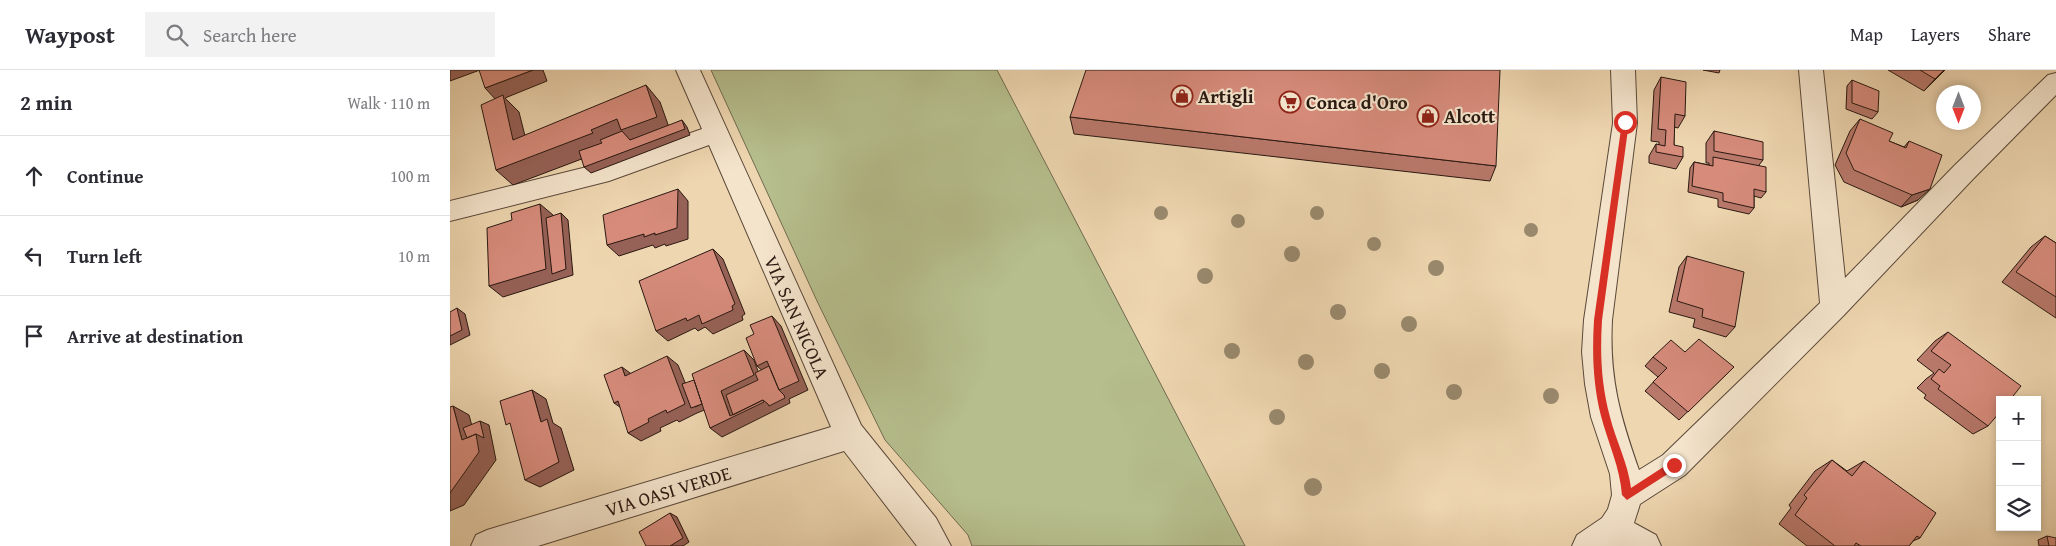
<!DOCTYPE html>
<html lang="en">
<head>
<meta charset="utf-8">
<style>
	:root { --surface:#fff; --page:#f2f2f3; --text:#2b2b33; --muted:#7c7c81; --line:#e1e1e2 }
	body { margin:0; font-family:"Gentium Book Plus",serif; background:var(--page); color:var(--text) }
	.controls { position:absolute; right:15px; bottom:15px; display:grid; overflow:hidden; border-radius:0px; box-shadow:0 2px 8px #0003 }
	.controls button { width:45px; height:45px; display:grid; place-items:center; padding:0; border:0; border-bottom:1px solid var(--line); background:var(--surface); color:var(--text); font:25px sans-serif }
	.compass { position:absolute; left:1486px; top:15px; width:45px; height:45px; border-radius:50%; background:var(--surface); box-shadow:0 2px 8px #0003; rotate:180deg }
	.stop { position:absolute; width:15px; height:15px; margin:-11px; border:4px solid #d93025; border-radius:50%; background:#fff }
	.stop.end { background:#d93025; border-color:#fff; box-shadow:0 1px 5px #0008 }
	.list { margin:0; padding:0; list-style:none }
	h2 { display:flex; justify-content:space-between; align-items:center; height:65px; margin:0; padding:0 20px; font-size:21px }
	h2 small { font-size:16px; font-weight:400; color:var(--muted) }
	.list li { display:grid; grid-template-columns:32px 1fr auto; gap:15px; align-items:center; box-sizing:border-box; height:80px; padding:0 20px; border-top:1px solid var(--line) }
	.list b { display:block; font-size:19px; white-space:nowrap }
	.list em { font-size:16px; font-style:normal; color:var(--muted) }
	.icon { flex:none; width:28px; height:28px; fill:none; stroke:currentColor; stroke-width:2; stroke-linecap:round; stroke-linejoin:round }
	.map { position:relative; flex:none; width:1606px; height:476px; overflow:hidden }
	header { display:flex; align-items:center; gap:30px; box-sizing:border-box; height:70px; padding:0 25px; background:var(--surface); border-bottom:1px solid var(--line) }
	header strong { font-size:24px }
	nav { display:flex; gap:28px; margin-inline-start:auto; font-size:18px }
	.search { width:350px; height:45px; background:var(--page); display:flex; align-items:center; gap:12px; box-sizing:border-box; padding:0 18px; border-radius:0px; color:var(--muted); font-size:19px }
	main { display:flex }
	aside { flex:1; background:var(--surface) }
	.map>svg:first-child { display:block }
	.green { fill:#b6be8d; stroke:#706b4f }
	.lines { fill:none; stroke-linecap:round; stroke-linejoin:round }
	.minor-casing { stroke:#5a4839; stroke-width:2 }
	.minor { fill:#f4e4cc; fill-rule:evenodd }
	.tree { fill:#99896d }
	.wall { fill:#b8786a; stroke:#291811 }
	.shaded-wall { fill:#966156; stroke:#291811 }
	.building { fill:#d68b7b; stroke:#291811 }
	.route { fill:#d93025 }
	.labels { text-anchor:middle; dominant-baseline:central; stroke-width:4; stroke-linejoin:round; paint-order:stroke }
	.poi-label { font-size:19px; font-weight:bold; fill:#291811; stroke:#f4e4cc; text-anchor:start }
	.street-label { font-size:19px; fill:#291811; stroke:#f4e4cc }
</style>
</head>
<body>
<header>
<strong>Waypost</strong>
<div class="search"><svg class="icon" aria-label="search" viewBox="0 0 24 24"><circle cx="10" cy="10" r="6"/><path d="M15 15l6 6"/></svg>Search here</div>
<nav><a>Map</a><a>Layers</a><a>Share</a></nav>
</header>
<main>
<aside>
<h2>2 min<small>Walk · 110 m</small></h2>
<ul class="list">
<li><svg class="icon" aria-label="ahead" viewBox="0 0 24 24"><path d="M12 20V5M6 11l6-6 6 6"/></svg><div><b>Continue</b></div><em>100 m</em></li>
<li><svg class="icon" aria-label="left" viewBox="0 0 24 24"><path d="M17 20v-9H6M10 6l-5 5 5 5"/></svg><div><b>Turn left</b></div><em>10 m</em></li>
<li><svg class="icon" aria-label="arrive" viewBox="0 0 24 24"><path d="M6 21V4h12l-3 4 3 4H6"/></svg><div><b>Arrive at destination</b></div></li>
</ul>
</aside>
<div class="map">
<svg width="1606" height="476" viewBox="0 0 1606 476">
	<rect width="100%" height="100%" fill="#eed6b0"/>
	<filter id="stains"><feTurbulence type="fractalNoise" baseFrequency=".004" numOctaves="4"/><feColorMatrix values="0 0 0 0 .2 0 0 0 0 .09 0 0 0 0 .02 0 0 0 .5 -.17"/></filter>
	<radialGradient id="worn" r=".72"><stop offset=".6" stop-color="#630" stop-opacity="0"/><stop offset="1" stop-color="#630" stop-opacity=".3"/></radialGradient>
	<path class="green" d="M 261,0 L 547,0 L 795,476 L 522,476 L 518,465 L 435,370 L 367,231 Z"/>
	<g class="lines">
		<g class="minor-casing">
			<path id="minor" d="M 226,0 L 250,0 L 411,355 L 486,448 L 501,476 L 467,476 L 394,381 L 88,476 L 21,476 L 26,465 L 37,460 L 381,357 L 259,75 L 159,111 L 0,151 L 0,131 L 157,92 L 252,59 Z
				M 1161,0 L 1185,0 L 1187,53 L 1162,250 C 1159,308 1170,346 1189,400 L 1213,385 L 1370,233 L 1349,0 L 1373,0 L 1395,208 L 1505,95 L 1598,5 L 1606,3 L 1606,25 L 1523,109 L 1394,245 L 1235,405 L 1190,434 L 1184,453 L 1206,465 L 1211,476 L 1122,476 L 1127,465 L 1152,448 L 1158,439 L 1162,425 L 1160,404 L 1141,347 L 1135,314 L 1132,282 L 1134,250 L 1163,53 Z"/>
		</g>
		<use href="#minor" class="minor"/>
	</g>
	<g class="tree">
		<circle cx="711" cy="143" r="7"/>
		<circle cx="867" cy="143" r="7"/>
		<circle cx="788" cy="151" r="7"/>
		<circle cx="1081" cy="160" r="7"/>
		<circle cx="924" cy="174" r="7"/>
		<circle cx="842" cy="184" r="8"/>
		<circle cx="986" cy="198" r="8"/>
		<circle cx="755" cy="206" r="8"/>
		<circle cx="888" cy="242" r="8"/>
		<circle cx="959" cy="254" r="8"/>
		<circle cx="782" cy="281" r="8"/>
		<circle cx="856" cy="292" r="8"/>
		<circle cx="932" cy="301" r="8"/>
		<circle cx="1004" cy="322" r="8"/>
		<circle cx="1101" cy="326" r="8"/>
		<circle cx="827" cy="347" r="8"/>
		<circle cx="863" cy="417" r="9"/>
	</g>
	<path class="wall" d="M 1253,0 L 1270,0 L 1269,3 Z
		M 1438,0 L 1495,0 L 1474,21 Z
		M 1211,7 L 1235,46 L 1228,58 L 1224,57 L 1224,75 L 1233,87 L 1226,99 L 1199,93 L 1199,86 L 1206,74 L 1209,75 L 1209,72 L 1201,71 L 1204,20 Z
		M 1402,10 L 1428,42 L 1422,49 L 1396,39 L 1397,16 Z
		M 620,47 L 1046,96 L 1040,111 L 624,64 Z
		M 1410,49 L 1439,71 L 1454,77 L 1459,71 L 1468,130 L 1451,137 L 1394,112 L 1385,95 L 1400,61 Z
		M 1264,61 L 1313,90 L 1309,95 L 1316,122 L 1311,128 L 1304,126 L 1304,138 L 1299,144 L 1268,137 L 1268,129 L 1238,122 L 1240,98 L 1244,92 L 1259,95 L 1259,93 L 1256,93 L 1256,73 Z
		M 1595,166 L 1606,173 L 1606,248 L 1552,212 L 1581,177 Z
		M 1237,186 L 1285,257 L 1276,267 L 1243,257 L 1245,249 L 1219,242 L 1229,197 Z
		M 1498,262 L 1538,356 L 1523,364 L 1474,328 L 1476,325 L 1467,318 L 1476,309 L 1484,303 L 1467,290 L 1485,271 Z
		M 1235,282 L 1284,297 L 1229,350 L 1195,321 L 1208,307 L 1195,296 L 1203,287 Z
		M 1382,390 L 1397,401 L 1414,391 L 1470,468 L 1463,471 L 1459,476 L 1357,476 L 1329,454 L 1341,438 L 1339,435 L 1365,401 Z
		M 1597,466 L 1606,476 L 1589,476 L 1588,470 Z"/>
	<path class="shaded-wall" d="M 0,0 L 30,0 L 0,11 Z
		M 83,0 L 93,0 L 97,11 L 55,28 L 69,42 L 80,86 L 63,70 L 47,31 L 35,18 Z
		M 1494,0 L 1495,0 L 1474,21 L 1485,9 Z
		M 196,15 L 210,32 L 221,63 L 158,79 L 63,115 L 46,100 L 141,60 Z
		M 232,50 L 237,57 L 240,65 L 141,103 L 134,97 Z
		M 228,119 L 238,131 L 238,169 L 216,176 L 215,174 L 205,178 L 203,175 L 169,186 L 157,175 Z
		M 1480,119 L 1468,130 L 1451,137 L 1462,125 Z
		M 90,134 L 103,145 L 109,202 L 111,143 L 118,150 L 123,205 L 53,227 L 39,216 Z
		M 263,179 L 273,189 L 295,244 L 292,246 L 293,250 L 263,264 L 255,257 L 248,261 L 245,258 L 218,271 L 206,261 Z
		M 7,238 L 15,244 L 20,265 L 0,275 L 0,266 Z
		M 322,246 L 331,256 L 358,320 L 339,329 L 340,333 L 272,367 L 260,358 L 280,346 L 271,321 L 294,280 L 304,290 L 313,315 L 313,330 L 329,320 L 317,305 L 307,296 Z
		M 217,286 L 228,295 L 245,337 L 256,332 L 262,337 L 247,343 L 229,352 L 227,350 L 210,358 L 211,361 L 191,371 L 178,363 L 198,349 Z
		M 172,297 L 184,306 L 175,306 Z
		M 82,320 L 96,329 L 103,353 L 111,358 L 124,400 L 90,417 L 75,410 L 91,352 Z
		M 168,331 L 177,342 L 164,333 Z
		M 3,336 L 19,345 L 26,371 L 26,364 L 30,351 L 39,355 L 46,390 L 14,435 L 0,441 L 0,423 L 12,370 Z
		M 220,443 L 227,447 L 239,472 L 233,476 L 220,476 Z"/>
	<path class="building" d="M 29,0 L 83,0 L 35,18 Z
		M 636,0 L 1050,0 L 1046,96 L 620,47 Z
		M 1470,0 L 1494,0 L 1485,9 Z
		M 1211,7 L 1236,12 L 1235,46 L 1225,44 L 1224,75 L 1233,77 L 1233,87 L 1206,82 L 1206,74 L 1215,76 L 1216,60 L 1208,59 Z
		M 1402,10 L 1429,21 L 1428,42 L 1402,33 Z
		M 196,15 L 207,47 L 171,60 L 167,49 L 141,60 L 143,63 L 46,100 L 31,35 L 53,25 L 63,70 Z
		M 1410,49 L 1443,63 L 1439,71 L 1456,78 L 1459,71 L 1492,85 L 1480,119 L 1462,125 L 1404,100 L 1396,83 Z
		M 232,50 L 235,59 L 134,97 L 129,81 L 152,73 L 150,70 L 172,61 L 180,70 Z
		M 1264,61 L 1313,72 L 1313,90 L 1264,81 Z
		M 1263,87 L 1316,97 L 1316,122 L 1304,119 L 1304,138 L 1273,131 L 1273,123 L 1242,116 L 1244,92 L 1263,96 Z
		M 228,119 L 227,158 L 205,165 L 205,163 L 194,167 L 194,164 L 157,175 L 153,145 Z
		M 90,134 L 96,199 L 39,216 L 37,158 L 62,150 L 61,143 Z
		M 111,143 L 116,199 L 102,204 L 96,148 Z
		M 1595,166 L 1606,173 L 1606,227 L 1566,202 Z
		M 263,179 L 285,234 L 282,236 L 283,240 L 252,254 L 249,245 L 237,251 L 236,248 L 206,261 L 189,211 Z
		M 1237,186 L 1294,202 L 1285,257 L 1252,247 L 1253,239 L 1227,231 Z
		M 7,238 L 12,260 L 0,266 L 0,242 Z
		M 322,246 L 349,311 L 329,320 L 317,291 L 307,296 L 296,268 L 304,264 L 300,255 Z
		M 1498,262 L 1571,316 L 1560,330 L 1550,330 L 1550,342 L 1538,356 L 1488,319 L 1490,316 L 1481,309 L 1489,299 L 1494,303 L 1501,295 L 1481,281 Z
		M 1249,269 L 1284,297 L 1238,342 L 1203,312 L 1217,298 L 1203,287 L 1221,270 L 1235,282 Z
		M 294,280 L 304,305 L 271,321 L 280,346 L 313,330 L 314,332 L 260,358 L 242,304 Z
		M 217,286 L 235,334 L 217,343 L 216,340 L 198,349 L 199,352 L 178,363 L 168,331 L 164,333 L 154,305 L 172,297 L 175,306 Z
		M 319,296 L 329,320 L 334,325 L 335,328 L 319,336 L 318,334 L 313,330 L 283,345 L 276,325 L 308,310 L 305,303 Z
		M 244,310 L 252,334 L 241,338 L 232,314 Z
		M 82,320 L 91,352 L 97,349 L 109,392 L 75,410 L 60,353 L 56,355 L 50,331 Z
		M 3,336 L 12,370 L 26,364 L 29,382 L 0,423 L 0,337 Z
		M 30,351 L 34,368 L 26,364 L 17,368 L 13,358 Z
		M 1382,390 L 1402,406 L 1414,391 L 1486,443 L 1470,468 L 1467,466 L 1459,476 L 1411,476 L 1406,473 L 1404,476 L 1385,476 L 1345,445 L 1357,428 L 1354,425 Z
		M 220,443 L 233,468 L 220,476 L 196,476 L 189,462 Z
		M 1597,466 L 1606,468 L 1606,476 L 1599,476 Z"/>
	<path class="route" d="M 1175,50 L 1179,52 L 1152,250 C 1150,283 1151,314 1160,347 C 1166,371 1178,393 1181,418 L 1221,392 L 1224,391 L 1229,395 L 1227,398 L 1177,430 L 1172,425 C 1170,397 1158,373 1151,346 C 1143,314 1142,283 1144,250 L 1172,52 Z"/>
	<defs>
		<g id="shop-ring" transform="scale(1.125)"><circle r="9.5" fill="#f4e4cc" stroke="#8f2418" stroke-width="1.5"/><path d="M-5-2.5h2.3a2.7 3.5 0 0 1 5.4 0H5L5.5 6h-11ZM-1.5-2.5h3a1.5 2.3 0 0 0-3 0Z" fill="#8f2418"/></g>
		<g id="supermarket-ring" transform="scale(1.125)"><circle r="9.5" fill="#f4e4cc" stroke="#8f2418" stroke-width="1.5"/><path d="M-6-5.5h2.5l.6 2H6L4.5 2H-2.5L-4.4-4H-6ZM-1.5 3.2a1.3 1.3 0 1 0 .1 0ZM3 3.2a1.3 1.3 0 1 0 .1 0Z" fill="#8f2418"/></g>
	</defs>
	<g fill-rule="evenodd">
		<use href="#shop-ring" x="732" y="26"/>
		<use href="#supermarket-ring" x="840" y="32"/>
		<use href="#shop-ring" x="978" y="46"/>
	</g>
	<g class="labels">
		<g class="poi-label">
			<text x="748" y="26">Artigli</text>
			<text x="856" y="32">Conca d'Oro</text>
			<text x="994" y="46">Alcott</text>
		</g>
		<g class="street-label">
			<text transform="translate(347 247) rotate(66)">VIA SAN NICOLA</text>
			<text transform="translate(218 421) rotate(-17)">VIA OASI VERDE</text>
		</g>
	</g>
	<rect width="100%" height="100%" filter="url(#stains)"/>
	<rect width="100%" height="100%" fill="url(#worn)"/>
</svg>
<div class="controls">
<button>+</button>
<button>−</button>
<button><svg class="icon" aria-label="layers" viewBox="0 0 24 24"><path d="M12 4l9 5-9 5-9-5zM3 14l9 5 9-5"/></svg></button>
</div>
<svg class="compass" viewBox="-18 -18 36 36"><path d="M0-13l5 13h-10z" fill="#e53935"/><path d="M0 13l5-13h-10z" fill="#7c7c81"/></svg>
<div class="stop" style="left:1175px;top:52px"></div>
<div class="stop end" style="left:1224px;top:395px"></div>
</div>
</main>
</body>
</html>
